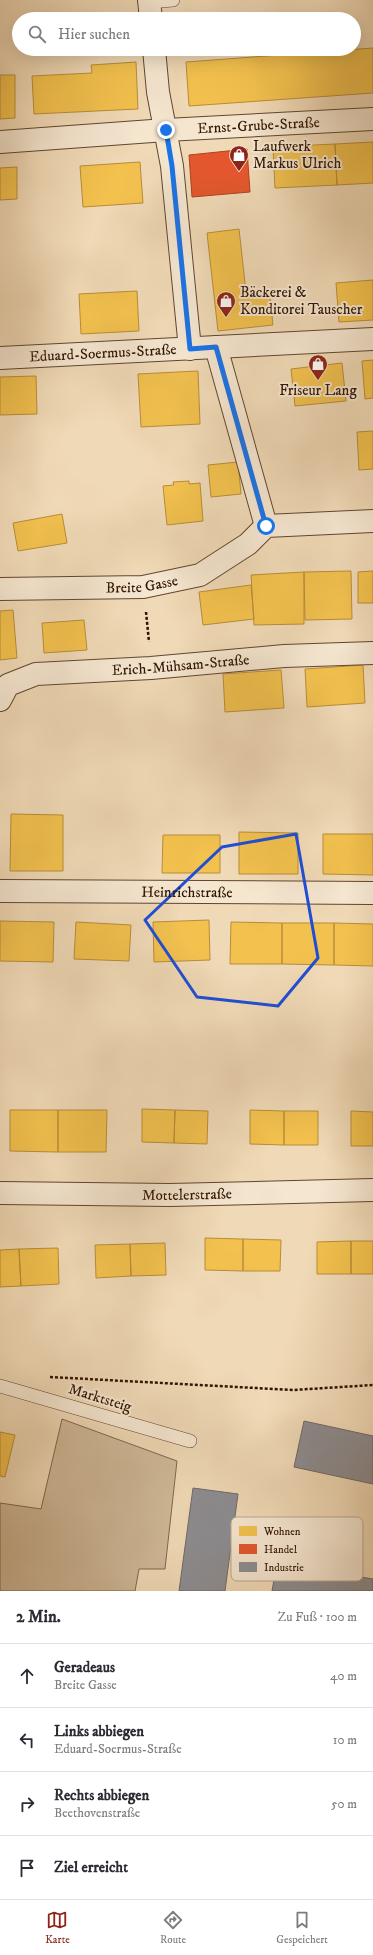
<!DOCTYPE html>
<html lang="de">
<head>
<meta charset="utf-8">
<style>
	:root { --surface:#fff; --page:#f2f2f3; --text:#2b2b33; --muted:#7c7c81; --line:#e1e1e2; --accent:#8f2418 }
	body { margin:0; font-family:"IM FELL DW Pica",serif; background:var(--page); color:var(--text) }
	.stop { position:absolute; width:12px; height:12px; margin:-9px; border:3px solid #1a73e8; border-radius:50%; background:#fff }
	.stop.end { background:#1a73e8; border-color:#fff; box-shadow:0 1px 4px #0008 }
	.list { margin:0; padding:0; list-style:none }
	h2 { display:flex; justify-content:space-between; align-items:center; height:52px; margin:0; padding:0 16px; font-size:17px }
	h2 small { font-size:13px; font-weight:400; color:var(--muted) }
	.list li { display:grid; grid-template-columns:26px 1fr auto; gap:12px; align-items:center; box-sizing:border-box; height:64px; padding:0 16px; border-top:1px solid var(--line) }
	.list b { display:block; font-size:15px; white-space:nowrap }
	.list p { margin:0; font-size:13px; white-space:nowrap; color:var(--muted) }
	.list em { font-size:13px; font-style:normal; color:var(--muted) }
	.icon { flex:none; width:22px; height:22px; fill:none; stroke:currentColor; stroke-width:2; stroke-linecap:round; stroke-linejoin:round }
	.map { position:relative; flex:none; width:373px; height:1591px; overflow:hidden }
	.search { position:absolute; background:var(--surface); box-shadow:0 4px 16px #0002; left:12px; right:12px; top:12px; height:44px; display:flex; align-items:center; gap:10px; box-sizing:border-box; padding:0 14px; border-radius:22px; color:var(--muted); font-size:15px }
	.sheet { height:308px; background:var(--surface) }
	nav { display:flex; justify-content:space-around; align-items:center; box-sizing:border-box; height:56px; border-top:1px solid var(--line); background:var(--surface); font-size:11px; color:var(--muted) }
	nav a { display:grid; justify-items:center; gap:2px }
	nav .on { color:var(--accent) }
	.map>svg:first-child { display:block }
	.green { fill:#cfb898; stroke:#80664e }
	.homes { fill:#f2c14e; stroke:#b88d38 }
	.shops { fill:#e4572e; stroke:#ae4321 }
	.industry { fill:#8d8d92; stroke:#716967 }
	.lines { fill:none; stroke-linecap:round; stroke-linejoin:round }
	.lane-casing { stroke:#604630; stroke-width:14 }
	.street-casing { stroke:#604630; stroke-width:24 }
	.path { stroke:#301503; stroke-width:2.5; stroke-dasharray:3 2; stroke-linecap:butt }
	.lane { stroke:#f5e6d0; stroke-width:13 }
	.street { stroke:#f5e6d0; stroke-width:22 }
	.route { stroke:#1a73e8; stroke-width:5 }
	.marked { fill:none; stroke:#1d4ed8; stroke-width:3; stroke-linejoin:round }
	.labels { text-anchor:middle; dominant-baseline:central; stroke-width:4; stroke-linejoin:round; paint-order:stroke }
	.street-label { font-size:15px; fill:#301503; stroke:#f5e6d0 }
	.poi-label { font-size:15px; fill:#301503; stroke:#f5e6d0; text-anchor:start }
	.key { fill:#f5e6d0; stroke:#baa792; stroke-width:1 }
	.key-label { font-size:11px; fill:#301503 }
</style>
</head>
<body>
<div class="map">
<svg width="373" height="1591" viewBox="0 0 373 1591">
	<rect width="100%" height="100%" fill="#f0d9b6"/>
	<filter id="stains"><feTurbulence type="fractalNoise" baseFrequency=".005" numOctaves="4"/><feColorMatrix values="0 0 0 0 .2 0 0 0 0 .09 0 0 0 0 .02 0 0 0 .5 -.17"/></filter>
	<radialGradient id="worn" r=".72"><stop offset=".6" stop-color="#630" stop-opacity="0"/><stop offset="1" stop-color="#630" stop-opacity=".3"/></radialGradient>
	<path class="green" d="M 62,1419 L 177,1461 L 165,1569 L 139,1569 L 135,1591 L 0,1591 L 0,1503 L 41,1509 Z"/>
	<path class="homes" d="M 373,48 L 373,93 L 189,106 L 186,62 Z
		M 136,62 L 138,109 L 34,114 L 32,76 L 92,73 L 91,65 Z
		M 0,75 L 15,75 L 15,118 L 0,119 Z
		M 373,142 L 373,183 L 337,185 L 335,144 Z
		M 335,144 L 337,185 L 275,188 L 273,147 Z
		M 140,162 L 143,203 L 83,207 L 80,166 Z
		M 17,167 L 17,199 L 0,200 L 0,168 Z
		M 239,229 L 246,292 L 269,290 L 273,325 L 218,331 L 207,233 Z
		M 373,280 L 373,320 L 339,322 L 336,283 Z
		M 137,291 L 139,331 L 81,334 L 79,294 Z
		M 373,360 L 373,398 L 365,399 L 362,361 Z
		M 342,363 L 346,401 L 295,406 L 291,369 Z
		M 198,371 L 200,424 L 141,427 L 138,374 Z
		M 36,376 L 37,414 L 0,415 L 0,377 Z
		M 373,431 L 373,469 L 359,470 L 357,432 Z
		M 238,462 L 241,494 L 211,497 L 208,465 Z
		M 189,481 L 189,484 L 200,483 L 203,521 L 167,525 L 163,486 L 174,485 L 173,482 Z
		M 62,514 L 67,543 L 18,551 L 13,523 Z
		M 351,571 L 352,619 L 305,620 L 304,572 Z
		M 373,571 L 373,603 L 358,603 L 358,572 Z
		M 304,572 L 304,624 L 254,625 L 251,575 Z
		M 251,585 L 254,619 L 203,625 L 199,592 Z
		M 13,610 L 17,658 L 0,660 L 0,611 Z
		M 84,620 L 87,650 L 44,653 L 42,623 Z
		M 363,665 L 365,703 L 307,707 L 305,669 Z
		M 281,670 L 284,708 L 225,712 L 223,674 Z
		M 11,814 L 63,815 L 63,871 L 10,871 Z
		M 239,832 L 298,833 L 298,874 L 239,874 Z
		M 323,834 L 373,834 L 373,875 L 323,874 Z
		M 163,835 L 220,835 L 220,873 L 162,873 Z
		M 209,920 L 210,960 L 154,962 L 153,922 Z
		M 0,921 L 54,922 L 53,962 L 0,961 Z
		M 76,922 L 131,925 L 129,961 L 74,959 Z
		M 231,922 L 282,923 L 282,964 L 230,964 Z
		M 282,923 L 334,923 L 334,965 L 282,964 Z
		M 334,923 L 373,924 L 373,966 L 334,965 Z
		M 142,1109 L 175,1110 L 174,1143 L 142,1142 Z
		M 10,1110 L 58,1110 L 58,1152 L 10,1151 Z
		M 58,1110 L 107,1110 L 106,1152 L 58,1152 Z
		M 175,1110 L 208,1111 L 207,1144 L 174,1143 Z
		M 250,1110 L 284,1111 L 284,1145 L 250,1144 Z
		M 284,1111 L 318,1111 L 318,1145 L 284,1145 Z
		M 351,1111 L 373,1112 L 373,1146 L 351,1146 Z
		M 205,1238 L 243,1239 L 243,1271 L 205,1270 Z
		M 243,1239 L 281,1240 L 280,1271 L 243,1271 Z
		M 351,1241 L 351,1274 L 317,1274 L 317,1242 Z
		M 351,1241 L 373,1241 L 373,1274 L 351,1274 Z
		M 165,1243 L 166,1275 L 131,1276 L 130,1244 Z
		M 130,1244 L 131,1276 L 96,1278 L 95,1245 Z
		M 58,1248 L 59,1284 L 21,1286 L 19,1249 Z
		M 19,1249 L 21,1286 L 0,1287 L 0,1250 Z
		M 0,1432 L 15,1435 L 5,1477 L 0,1476 Z"/>
	<path class="shops" d="M 247,149 L 250,192 L 192,197 L 189,155 Z"/>
	<path class="industry" d="M 304,1421 L 373,1436 L 373,1484 L 294,1467 Z
		M 193,1488 L 238,1494 L 225,1591 L 179,1591 Z
		M 277,1563 L 373,1579 L 373,1591 L 272,1591 Z"/>
	<g class="lines">
		<g class="lane-casing">
			<path id="lane" d="M 149,2 L 173,0
				M 0,1386 L 190,1441"/>
		</g>
		<g class="street-casing">
			<g id="street">
				<path d="M 149,0 L 151,19"/>
				<path d="M 154,49 L 158,92 L 172,166 L 190,349"/>
				<path id="s1" d="M 0,142 L 166,130 L 373,119"/>
				<path d="M 216,347 L 266,526"/>
				<path id="s2" d="M 0,358 L 373,339"/>
				<path id="s3" d="M 0,589 L 143,587 L 200,575 L 248,544 L 266,526 L 373,521"/>
				<path id="s4" d="M 0,700 L 8,685 L 36,674 L 151,668 L 284,656 L 373,653"/>
				<path id="s5" d="M 0,891 L 373,893"/>
				<path id="s6" d="M 0,1193 L 170,1195 L 373,1190"/>
			</g>
		</g>
		<path class="path" d="M 146,612 L 149,642
			M 50,1377 L 293,1390 L 373,1385"/>
		<use href="#lane" class="lane"/>
		<use href="#street" class="street"/>
	</g>
	<g class="lines">
		<path class="route" d="M 166,130 L 172,166 L 190,349 L 216,347 L 266,526"/>
	</g>
	<path class="marked" d="M 296,834 L 318,958 L 278,1006 L 197,997 L 145,920 L 222,847 Z"/>
	<defs>
		<g id="shop-pin" transform="scale(1)"><path d="M0 17L-7.5 6A9.5 9.5 0 1 1 7.5 6Z" fill="#8f2418" stroke="#f5e6d0"/><path d="M-5-2.5h2.3a2.7 3.5 0 0 1 5.4 0H5L5.5 6h-11ZM-1.5-2.5h3a1.5 2.3 0 0 0-3 0Z" fill="#fff"/></g>
	</defs>
	<g fill-rule="evenodd">
		<use href="#shop-pin" x="239" y="155"/>
		<use href="#shop-pin" x="226" y="301"/>
		<use href="#shop-pin" x="318" y="364"/>
	</g>
	<g class="labels">
		<g class="street-label">
			<text stroke="none"><textPath href="#s1" startOffset="259">Ernst-Grube-Straße</textPath></text>
			<text stroke="none"><textPath href="#s2" startOffset="103">Eduard-Soermus-Straße</textPath></text>
			<text stroke="none"><textPath href="#s3" startOffset="142">Breite Gasse</textPath></text>
			<text stroke="none"><textPath href="#s4" startOffset="192">Erich-Mühsam-Straße</textPath></text>
			<text stroke="none"><textPath href="#s5" startOffset="187">Heinrichstraße</textPath></text>
			<text stroke="none"><textPath href="#s6" startOffset="187">Mottelerstraße</textPath></text>
			<text transform="translate(100 1398) rotate(17)">Marktsteig</text>
		</g>
		<g class="poi-label">
			<text x="253" y="146">Laufwerk<tspan x="253" dy="17">Markus Ulrich</tspan></text>
			<text x="240" y="292">Bäckerei &amp;<tspan x="240" dy="17">Konditorei Tauscher</tspan></text>
			<text x="318" y="390" text-anchor="middle">Friseur Lang</text>
		</g>
	</g>
	<rect x="231" y="1517" width="132" height="64" rx="6" class="key"/>
	<rect x="239" y="1526" width="18" height="10" fill="#f2c14e"/>
	<rect x="239" y="1544" width="18" height="10" fill="#e4572e"/>
	<rect x="239" y="1562" width="18" height="10" fill="#8d8d92"/>
	<g class="key-label">
		<text x="264" y="1535">Wohnen</text>
		<text x="264" y="1553">Handel</text>
		<text x="264" y="1571">Industrie</text>
	</g>
	<rect width="100%" height="100%" filter="url(#stains)"/>
	<rect width="100%" height="100%" fill="url(#worn)"/>
</svg>
<div class="stop" style="left:266px;top:526px"></div>
<div class="stop end" style="left:166px;top:130px"></div>
<div class="search"><svg class="icon" aria-label="search" viewBox="0 0 24 24"><circle cx="10" cy="10" r="6"/><path d="M15 15l6 6"/></svg>Hier suchen</div>
</div>
<section class="sheet">
<h2>2 Min.<small>Zu Fuß · 100 m</small></h2>
<ul class="list">
<li><svg class="icon" aria-label="ahead" viewBox="0 0 24 24"><path d="M12 20V5M6 11l6-6 6 6"/></svg><div><b>Geradeaus</b><p>Breite Gasse</p></div><em>40 m</em></li>
<li><svg class="icon" aria-label="left" viewBox="0 0 24 24"><path d="M17 20v-9H6M10 6l-5 5 5 5"/></svg><div><b>Links abbiegen</b><p>Eduard-Soermus-Straße</p></div><em>10 m</em></li>
<li><svg class="icon" aria-label="right" viewBox="0 0 24 24"><path d="M7 20v-9h11M14 6l5 5-5 5"/></svg><div><b>Rechts abbiegen</b><p>Beethovenstraße</p></div><em>50 m</em></li>
<li><svg class="icon" aria-label="arrive" viewBox="0 0 24 24"><path d="M6 21V4h12l-3 4 3 4H6"/></svg><div><b>Ziel erreicht</b></div></li>
</ul>
</section>
<nav>
<a class="on"><svg class="icon" aria-label="map" viewBox="0 0 24 24"><path d="M3 6l6-2 6 2 6-2v14l-6 2-6-2-6 2zM9 4v14M15 6v14"/></svg>Karte</a>
<a><svg class="icon" aria-label="directions" viewBox="0 0 24 24"><path d="M12 3l9 9-9 9-9-9zM9 14v-3h6M13 9l2 2-2 2"/></svg>Route</a>
<a><svg class="icon" aria-label="saved" viewBox="0 0 24 24"><path d="M7 4h10v16l-5-4-5 4z"/></svg>Gespeichert</a>
</nav>
</body>
</html>
